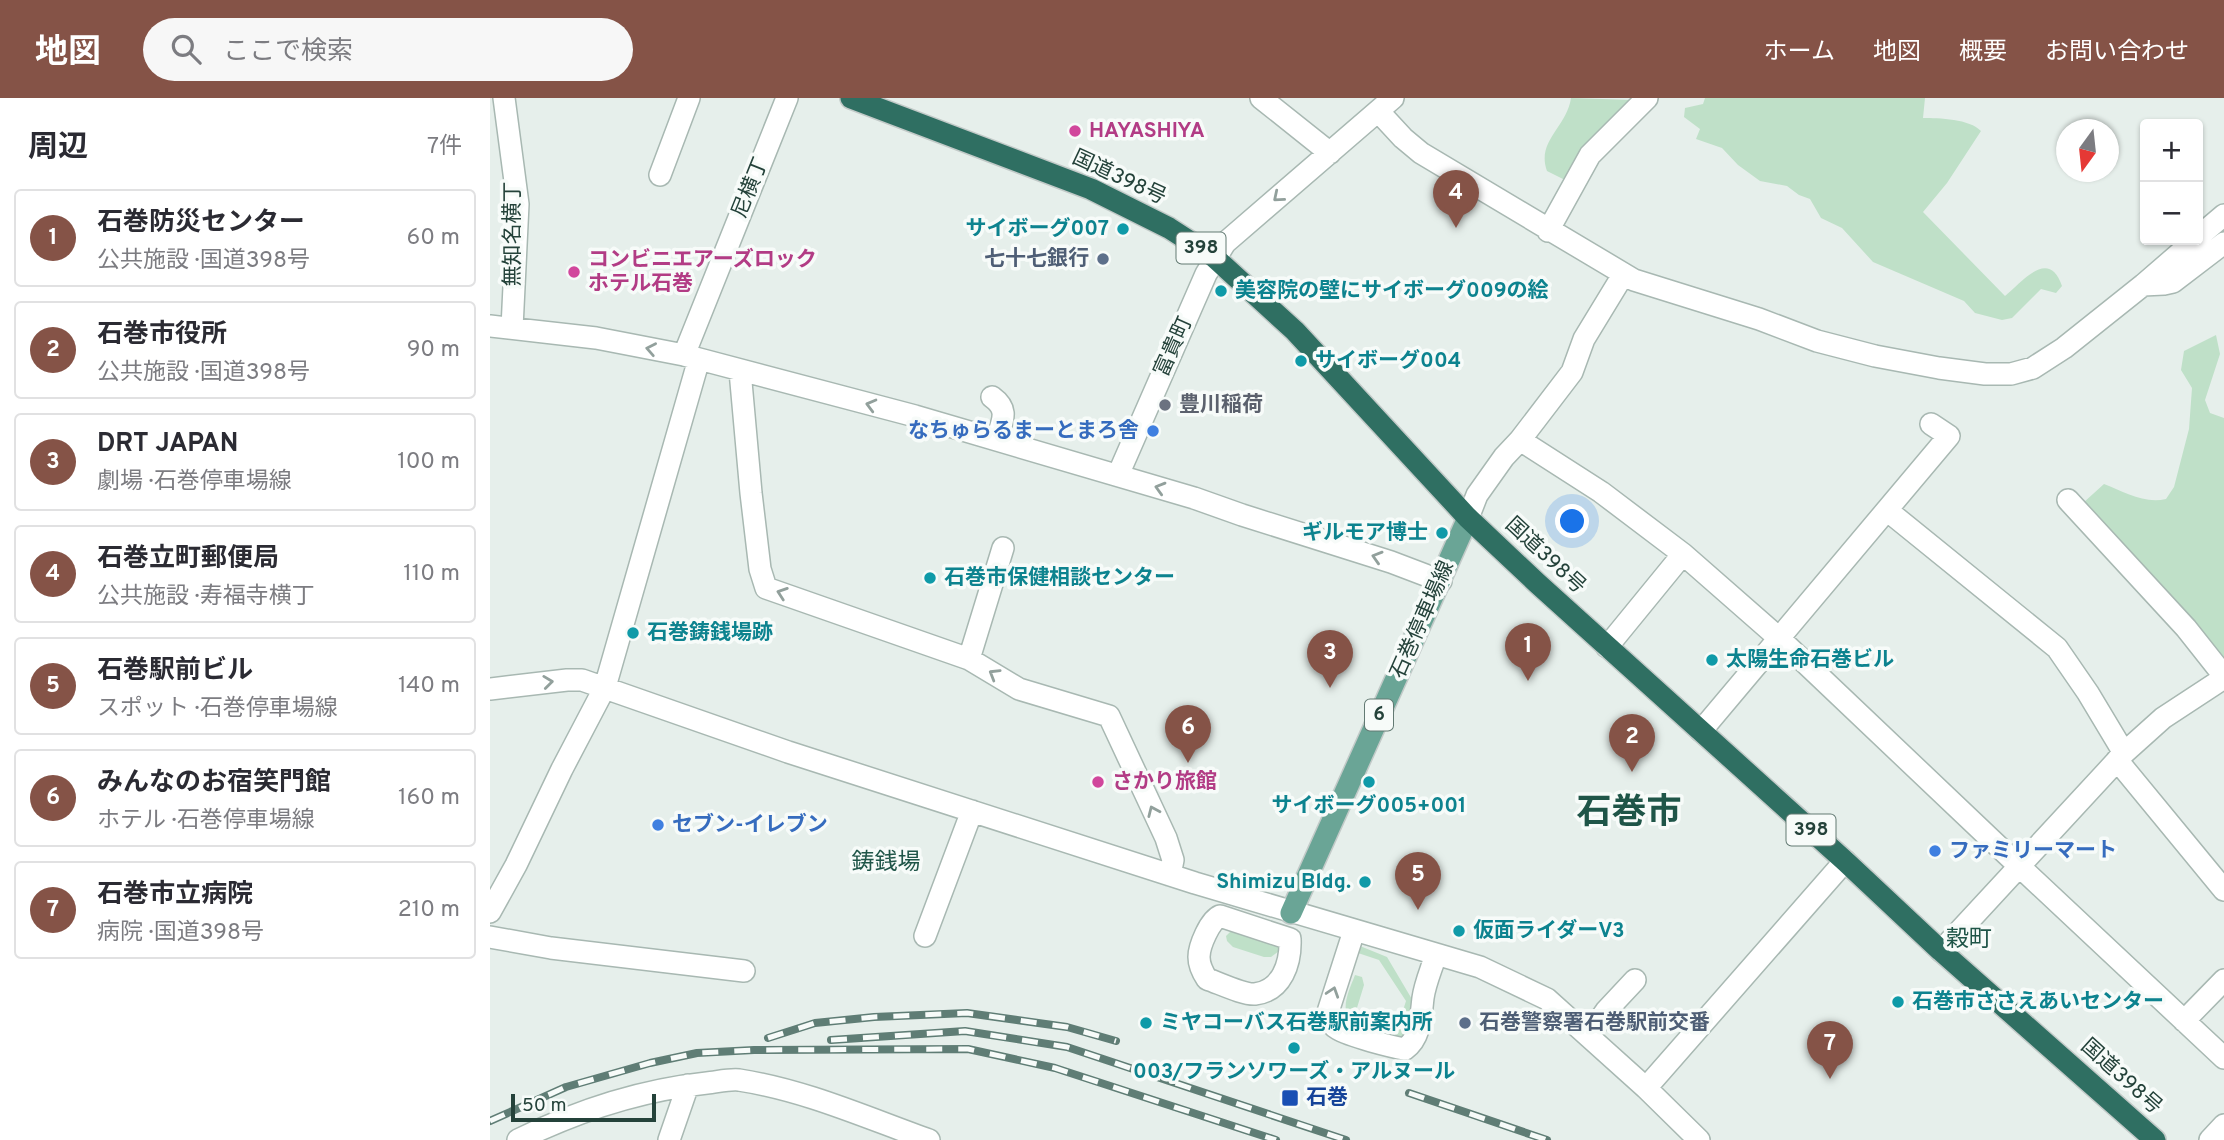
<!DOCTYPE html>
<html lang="ja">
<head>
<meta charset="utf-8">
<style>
	:root { --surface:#fff; --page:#f7f7f7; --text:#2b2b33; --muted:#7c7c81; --line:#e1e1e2; --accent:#855347 }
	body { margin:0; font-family:Overpass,"Noto Sans JP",sans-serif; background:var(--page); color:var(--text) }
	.controls { position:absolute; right:21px; top:21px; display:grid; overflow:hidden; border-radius:7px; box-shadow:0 2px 5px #0004 }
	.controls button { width:63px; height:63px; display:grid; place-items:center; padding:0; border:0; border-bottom:2px solid var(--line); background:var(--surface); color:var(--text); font:35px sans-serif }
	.compass { position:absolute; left:1566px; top:21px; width:63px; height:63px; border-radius:50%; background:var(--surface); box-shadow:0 2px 5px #0004; rotate:195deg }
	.scale { position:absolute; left:21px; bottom:18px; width:145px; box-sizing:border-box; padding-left:7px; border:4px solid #24423a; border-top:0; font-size:19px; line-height:24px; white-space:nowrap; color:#24423a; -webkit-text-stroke:5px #f7fbf9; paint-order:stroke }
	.you { position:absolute; left:1083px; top:424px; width:24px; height:24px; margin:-18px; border:5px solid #fff; border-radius:50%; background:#1a73e8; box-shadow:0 0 0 10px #1a73e833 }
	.badge { display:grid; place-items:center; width:46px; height:46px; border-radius:50%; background:var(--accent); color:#fff; font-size:23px; font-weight:700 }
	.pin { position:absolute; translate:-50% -58px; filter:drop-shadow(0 2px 4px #0008) }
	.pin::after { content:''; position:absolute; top:37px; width:24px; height:21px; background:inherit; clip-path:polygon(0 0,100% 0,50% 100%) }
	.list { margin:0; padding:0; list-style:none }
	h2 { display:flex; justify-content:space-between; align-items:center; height:91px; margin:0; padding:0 28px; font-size:30px }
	h2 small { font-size:23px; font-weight:400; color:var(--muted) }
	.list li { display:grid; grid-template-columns:46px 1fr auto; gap:21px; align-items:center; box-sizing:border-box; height:98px; margin:0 14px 14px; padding:0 14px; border:2px solid var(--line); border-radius:7px }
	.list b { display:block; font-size:26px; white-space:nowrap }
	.list p { margin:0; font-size:23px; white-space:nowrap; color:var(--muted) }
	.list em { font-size:23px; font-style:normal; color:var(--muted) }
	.icon { flex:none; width:38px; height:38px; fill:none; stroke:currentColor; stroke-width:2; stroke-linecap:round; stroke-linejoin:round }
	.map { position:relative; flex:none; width:1734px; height:1042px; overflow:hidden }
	header { display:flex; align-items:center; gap:42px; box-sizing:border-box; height:98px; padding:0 35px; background:var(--accent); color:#fff }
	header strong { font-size:33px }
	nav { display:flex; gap:38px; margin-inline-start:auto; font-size:24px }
	.search { width:490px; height:63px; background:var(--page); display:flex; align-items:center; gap:18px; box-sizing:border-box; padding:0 24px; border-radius:38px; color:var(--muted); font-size:26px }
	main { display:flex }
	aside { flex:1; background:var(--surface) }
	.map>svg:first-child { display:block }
	.green { fill:#bfe0c8 }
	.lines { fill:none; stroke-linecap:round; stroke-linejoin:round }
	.minor-casing { stroke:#a8b8b2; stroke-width:24 }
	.major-casing { stroke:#c2cac8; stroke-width:24 }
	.highway-casing { stroke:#c2cac8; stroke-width:24 }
	.minor { stroke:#fff; stroke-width:21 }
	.major { stroke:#6aa596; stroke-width:21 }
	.highway { stroke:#2f6f62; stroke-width:21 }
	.rail-casing { stroke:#5f7d75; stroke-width:8 }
	.rail { stroke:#f7fbf9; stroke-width:5; stroke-dasharray:16; stroke-linecap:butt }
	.oneway { stroke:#92a09c }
	.hotel-dot { fill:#d1479c; stroke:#f7fbf9; stroke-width:2.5 }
	.culture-dot { fill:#0f9aa8; stroke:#f7fbf9; stroke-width:2.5 }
	.service-dot { fill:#5c6f8a; stroke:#f7fbf9; stroke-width:2.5 }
	.worship-dot { fill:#6b7280; stroke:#f7fbf9; stroke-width:2.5 }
	.shop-dot { fill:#3f7fe0; stroke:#f7fbf9; stroke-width:2.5 }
	.transit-dot { fill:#1a4fb4; stroke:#f7fbf9; stroke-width:2.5 }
	.labels { text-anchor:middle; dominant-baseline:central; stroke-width:7; stroke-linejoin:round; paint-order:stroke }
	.shield { fill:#f7fbf9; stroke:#637a73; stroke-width:2 }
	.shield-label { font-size:19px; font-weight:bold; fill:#24423a }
	.hotel-label { font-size:21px; font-weight:bold; fill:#b23c85; stroke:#f7fbf9; text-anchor:start }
	.street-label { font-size:21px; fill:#24423a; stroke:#f7fbf9 }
	.culture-label { font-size:21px; font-weight:bold; fill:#0d838f; stroke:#f7fbf9; text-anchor:start }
	.service-label { font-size:21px; font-weight:bold; fill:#4e5e75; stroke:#f7fbf9; text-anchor:end }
	.worship-label { font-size:21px; font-weight:bold; fill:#5b616d; stroke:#f7fbf9; text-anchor:start }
	.shop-label { font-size:21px; font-weight:bold; fill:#366cbe; stroke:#f7fbf9; text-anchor:start }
	.transit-label { font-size:21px; font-weight:bold; fill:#164399; stroke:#f7fbf9; text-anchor:start }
	.neighbourhood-label { font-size:23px; fill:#1f5548; stroke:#f7fbf9 }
	.town-label { font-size:35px; font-weight:bold; fill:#1f5548; stroke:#f7fbf9 }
</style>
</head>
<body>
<header>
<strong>地図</strong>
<div class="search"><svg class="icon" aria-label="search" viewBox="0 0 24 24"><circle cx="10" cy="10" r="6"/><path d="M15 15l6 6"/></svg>ここで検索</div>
<nav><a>ホーム</a><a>地図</a><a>概要</a><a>お問い合わせ</a></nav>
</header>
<main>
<aside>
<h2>周辺<small>7件</small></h2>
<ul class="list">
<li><span class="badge">1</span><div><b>石巻防災センター</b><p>公共施設 · 国道398号</p></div><em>60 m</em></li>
<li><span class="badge">2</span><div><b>石巻市役所</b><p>公共施設 · 国道398号</p></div><em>90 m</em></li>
<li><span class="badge">3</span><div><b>DRT JAPAN</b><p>劇場 · 石巻停車場線</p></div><em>100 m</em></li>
<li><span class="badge">4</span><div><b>石巻立町郵便局</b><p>公共施設 · 寿福寺横丁</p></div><em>110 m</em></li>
<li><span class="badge">5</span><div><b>石巻駅前ビル</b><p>スポット · 石巻停車場線</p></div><em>140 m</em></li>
<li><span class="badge">6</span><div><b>みんなのお宿笑門館</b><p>ホテル · 石巻停車場線</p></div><em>160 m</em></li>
<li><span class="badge">7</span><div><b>石巻市立病院</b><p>病院 · 国道398号</p></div><em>210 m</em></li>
</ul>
</aside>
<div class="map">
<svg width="1734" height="1042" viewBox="0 0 1734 1042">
	<rect width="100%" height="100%" fill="#e6efeb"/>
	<path class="green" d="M 1081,0 L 1143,2 L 1099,42 L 1077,83 L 1057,73 C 1046,43 1077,29 1081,0 Z
		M 1215,0 L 1435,0 L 1433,20 C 1449,20 1480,21 1491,33 L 1457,85 L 1433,114 L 1515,198 C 1532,184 1559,149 1572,188 L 1566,195 L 1551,191 L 1522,220 L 1512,222 L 1485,215 L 1474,203 L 1383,164 L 1352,130 L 1331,120 L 1320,101 L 1309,97 L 1297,88 L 1270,83 L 1248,67 L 1232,50 L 1206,41 L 1210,31 L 1194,19 L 1195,10 L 1213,6 Z
		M 1726,237 L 1730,256 L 1715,302 L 1720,315 L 1734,320 L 1734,562 L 1593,405 L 1614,386 C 1634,394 1654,406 1676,401 L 1684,389 L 1699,331 L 1702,290 L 1691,272 L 1694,253 Z
		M 741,833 L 747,833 L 789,847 L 789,853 L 781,859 L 774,859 L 743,849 L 737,843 L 736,838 Z
		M 870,848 L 897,859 L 926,908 L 917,932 L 910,940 L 907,941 L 905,937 L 916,903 L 889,862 L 868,855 Z
		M 865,877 L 872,879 L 874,887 L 862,926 C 849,911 859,893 865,877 Z"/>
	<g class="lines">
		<g class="minor-casing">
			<path id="minor" d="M 14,0 L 28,106 L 22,230
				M 771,0 L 840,55
				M 888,13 L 913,40 L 931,55 L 1144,182 L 1269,221 L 1327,243 L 1385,258 L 1449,270 L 1495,276 L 1521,276 L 1543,270 L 1574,250 L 1653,187 L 1705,142
				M 170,77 L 199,0
				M 1058,133 L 1100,57 L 1157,0
				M 1708,139 L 1734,117
				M 1653,187 L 1674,186 L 1683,184 L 1734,145
				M 0,228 L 106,240 L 194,257 L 425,318 L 704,400 L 752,417 L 901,464 L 951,483
				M 194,257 L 297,0
				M 250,273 L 261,395 L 270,471 L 276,490 L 479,561 L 529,591 L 619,618 L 676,740 L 683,762 L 680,777
				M 502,299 C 520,312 512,323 507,341
				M 1030,342 L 1111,394 L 1193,456 L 1290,541 L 1529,768 L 1734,960
				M 628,377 L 716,176 L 735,145 L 903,0
				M 1578,402 L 1696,530 L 1734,578
				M 1398,413 L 1567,550 L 1598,595 L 1634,655
				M 978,420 L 987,397 L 1014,359 L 1030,342 L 1082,274 L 1094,241 L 1133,177
				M 1117,549 L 1193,456
				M 479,561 L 513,450
				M 0,591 L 77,582 L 92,582 L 298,654 L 705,785 L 990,869 L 1057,901 L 1156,990 L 1355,763
				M 1211,633 L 1459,338 L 1441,326
				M 1627,662 L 1734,792
				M 0,814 L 26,767 L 72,671 L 115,589 L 209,261
				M 730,818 L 800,841 C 801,865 792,893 765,896 C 754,897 729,885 717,881 C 713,875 709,867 709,859 C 709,848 720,822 730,818 Z
				M 864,833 L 837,917 C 839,923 842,928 848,931 C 859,938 902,949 915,951 C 931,940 931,916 933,900 C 935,885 942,870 946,856
				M 435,838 L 482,713
				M 0,839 L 61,850 L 254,873
				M 1451,853 L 1634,655 L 1673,620 L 1734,580
				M 1694,923 L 1734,882
				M 1099,937 L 1116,913 L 1145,882
				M 1156,990 L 1209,1042
				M 28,1042 C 87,1013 151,992 217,985 C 227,984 239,981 249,982 C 315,992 377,1020 439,1042
				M 179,1042 L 198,987
				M 1720,1042 L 1734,1027"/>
		</g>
		<g class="major-casing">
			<path id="major" d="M 801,815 L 978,420"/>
		</g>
		<g class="highway-casing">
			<path id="highway" d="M 361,0 L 601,91 L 679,130 L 724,159 L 805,233 L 978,420 L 1047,485 L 1355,763 L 1451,853 L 1665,1042"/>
		</g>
		<use href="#minor" class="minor"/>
		<use href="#major" class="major"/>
		<use href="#highway" class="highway"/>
		<g class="rail-casing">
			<path id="rail" d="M 278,940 L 325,925 L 384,919 L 477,915 L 577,929 L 626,943
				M 341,942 L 475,933 L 577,949 L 856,1042
				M 919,995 L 1057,1042
				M 0,1023 L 76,989 L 160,965 L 207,955 L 264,952 L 478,951 L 565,970 L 786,1042"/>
		</g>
		<use href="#rail" class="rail"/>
	</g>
	<defs><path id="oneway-chevron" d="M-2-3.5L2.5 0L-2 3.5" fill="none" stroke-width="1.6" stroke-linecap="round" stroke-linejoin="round" transform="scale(1.75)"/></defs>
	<g class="oneway">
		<use href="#oneway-chevron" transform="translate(788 99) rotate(140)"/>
		<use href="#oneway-chevron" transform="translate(161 251) rotate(-169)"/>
		<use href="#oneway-chevron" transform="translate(381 307) rotate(-165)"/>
		<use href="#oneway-chevron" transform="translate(670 390) rotate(-164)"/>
		<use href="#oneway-chevron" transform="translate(887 459) rotate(-163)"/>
		<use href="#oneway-chevron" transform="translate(292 495) rotate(-161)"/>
		<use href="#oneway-chevron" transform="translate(504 576) rotate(-149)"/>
		<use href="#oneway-chevron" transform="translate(58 584) rotate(-7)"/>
		<use href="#oneway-chevron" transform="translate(663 713) rotate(-114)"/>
		<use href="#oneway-chevron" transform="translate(843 894) rotate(-72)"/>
	</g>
	<g class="hotel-dot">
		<circle cx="585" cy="33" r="7"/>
		<circle cx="84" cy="174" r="7"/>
		<circle cx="608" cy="684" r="7"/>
	</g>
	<g class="culture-dot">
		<circle cx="633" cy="131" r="7"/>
		<circle cx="731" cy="193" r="7"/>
		<circle cx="811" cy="263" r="7"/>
		<circle cx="952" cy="435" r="7"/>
		<circle cx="440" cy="480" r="7"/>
		<circle cx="143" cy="535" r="7"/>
		<circle cx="1222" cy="562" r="7"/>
		<circle cx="879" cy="684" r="7"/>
		<circle cx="875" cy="784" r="7"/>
		<circle cx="969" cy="833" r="7"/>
		<circle cx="1408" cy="904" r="7"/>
		<circle cx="656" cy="925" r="7"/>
		<circle cx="804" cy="950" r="7"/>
	</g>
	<g class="service-dot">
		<circle cx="613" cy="161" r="7"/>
		<circle cx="975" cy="925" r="7"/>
	</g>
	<circle class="worship-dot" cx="675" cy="307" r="7"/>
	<g class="shop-dot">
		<circle cx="663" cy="333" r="7"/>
		<circle cx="168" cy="727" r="7"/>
		<circle cx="1445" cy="753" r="7"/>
	</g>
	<rect class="transit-dot" x="791" y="991" width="18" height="18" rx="3.5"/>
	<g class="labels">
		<g class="shield">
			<rect x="686.5" y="134.5" width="49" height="31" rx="5"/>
			<rect x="875" y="601.5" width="28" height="31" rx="5"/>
			<rect x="1296.5" y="716.5" width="49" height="31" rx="5"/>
		</g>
		<g class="shield-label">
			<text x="711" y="150">398</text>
			<text x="889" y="617">6</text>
			<text x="1321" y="732">398</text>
		</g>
		<g class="hotel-label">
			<text x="599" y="33">HAYASHIYA</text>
			<text x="98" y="162">コンビニエアーズロック<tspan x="98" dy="24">ホテル石巻</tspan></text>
			<text x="622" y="684">さかり旅館</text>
		</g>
		<g class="street-label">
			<text transform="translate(629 80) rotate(25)">国道398号</text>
			<text transform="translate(261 90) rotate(-68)">尼横丁</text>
			<text transform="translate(23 136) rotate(-90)">無知名横丁</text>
			<text transform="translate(684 249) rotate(-66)">富貴町</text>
			<text transform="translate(1055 458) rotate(43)">国道398号</text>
			<text transform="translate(933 522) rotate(-66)">石巻停車場線</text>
			<text transform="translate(1631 979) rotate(42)">国道398号</text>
		</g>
		<g class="culture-label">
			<text x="619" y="131" text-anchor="end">サイボーグ007</text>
			<text x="745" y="193">美容院の壁にサイボーグ009の絵</text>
			<text x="825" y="263">サイボーグ004</text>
			<text x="938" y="435" text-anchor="end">ギルモア博士</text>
			<text x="454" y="480">石巻市保健相談センター</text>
			<text x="157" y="535">石巻鋳銭場跡</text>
			<text x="1236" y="562">太陽生命石巻ビル</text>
			<text x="879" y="708" text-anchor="middle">サイボーグ005+001</text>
			<text x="861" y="784" text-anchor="end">Shimizu Bldg.</text>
			<text x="983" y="833">仮面ライダーV3</text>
			<text x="1422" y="904">石巻市ささえあいセンター</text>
			<text x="670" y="925">ミヤコーバス石巻駅前案内所</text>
			<text x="804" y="974" text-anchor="middle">003/フランソワーズ・アルヌール</text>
		</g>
		<g class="service-label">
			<text x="599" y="161">七十七銀行</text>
			<text x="989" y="925" text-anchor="start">石巻警察署石巻駅前交番</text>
		</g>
		<g class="worship-label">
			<text x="689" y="307">豊川稲荷</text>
		</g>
		<g class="shop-label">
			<text x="649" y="333" text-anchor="end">なちゅらるまーとまろ舎</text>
			<text x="182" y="727">セブン-イレブン</text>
			<text x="1459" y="753">ファミリーマート</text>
		</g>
		<g class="transit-label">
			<text x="816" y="1000">石巻</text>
		</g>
		<g class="neighbourhood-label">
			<text x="396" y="765">鋳銭場</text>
			<text x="1479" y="842">穀町</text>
		</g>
		<g class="town-label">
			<text x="1139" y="716">石巻市</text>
		</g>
	</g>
</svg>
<div class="controls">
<button>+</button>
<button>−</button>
</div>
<svg class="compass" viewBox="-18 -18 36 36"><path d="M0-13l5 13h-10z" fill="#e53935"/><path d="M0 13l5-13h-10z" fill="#7c7c81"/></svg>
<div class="scale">50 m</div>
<div class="you"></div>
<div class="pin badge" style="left:1038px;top:583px">1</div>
<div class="pin badge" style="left:1142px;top:674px">2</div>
<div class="pin badge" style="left:840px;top:590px">3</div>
<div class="pin badge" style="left:966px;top:130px">4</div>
<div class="pin badge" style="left:928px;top:812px">5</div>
<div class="pin badge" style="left:698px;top:665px">6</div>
<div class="pin badge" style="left:1340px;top:981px">7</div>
</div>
</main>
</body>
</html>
